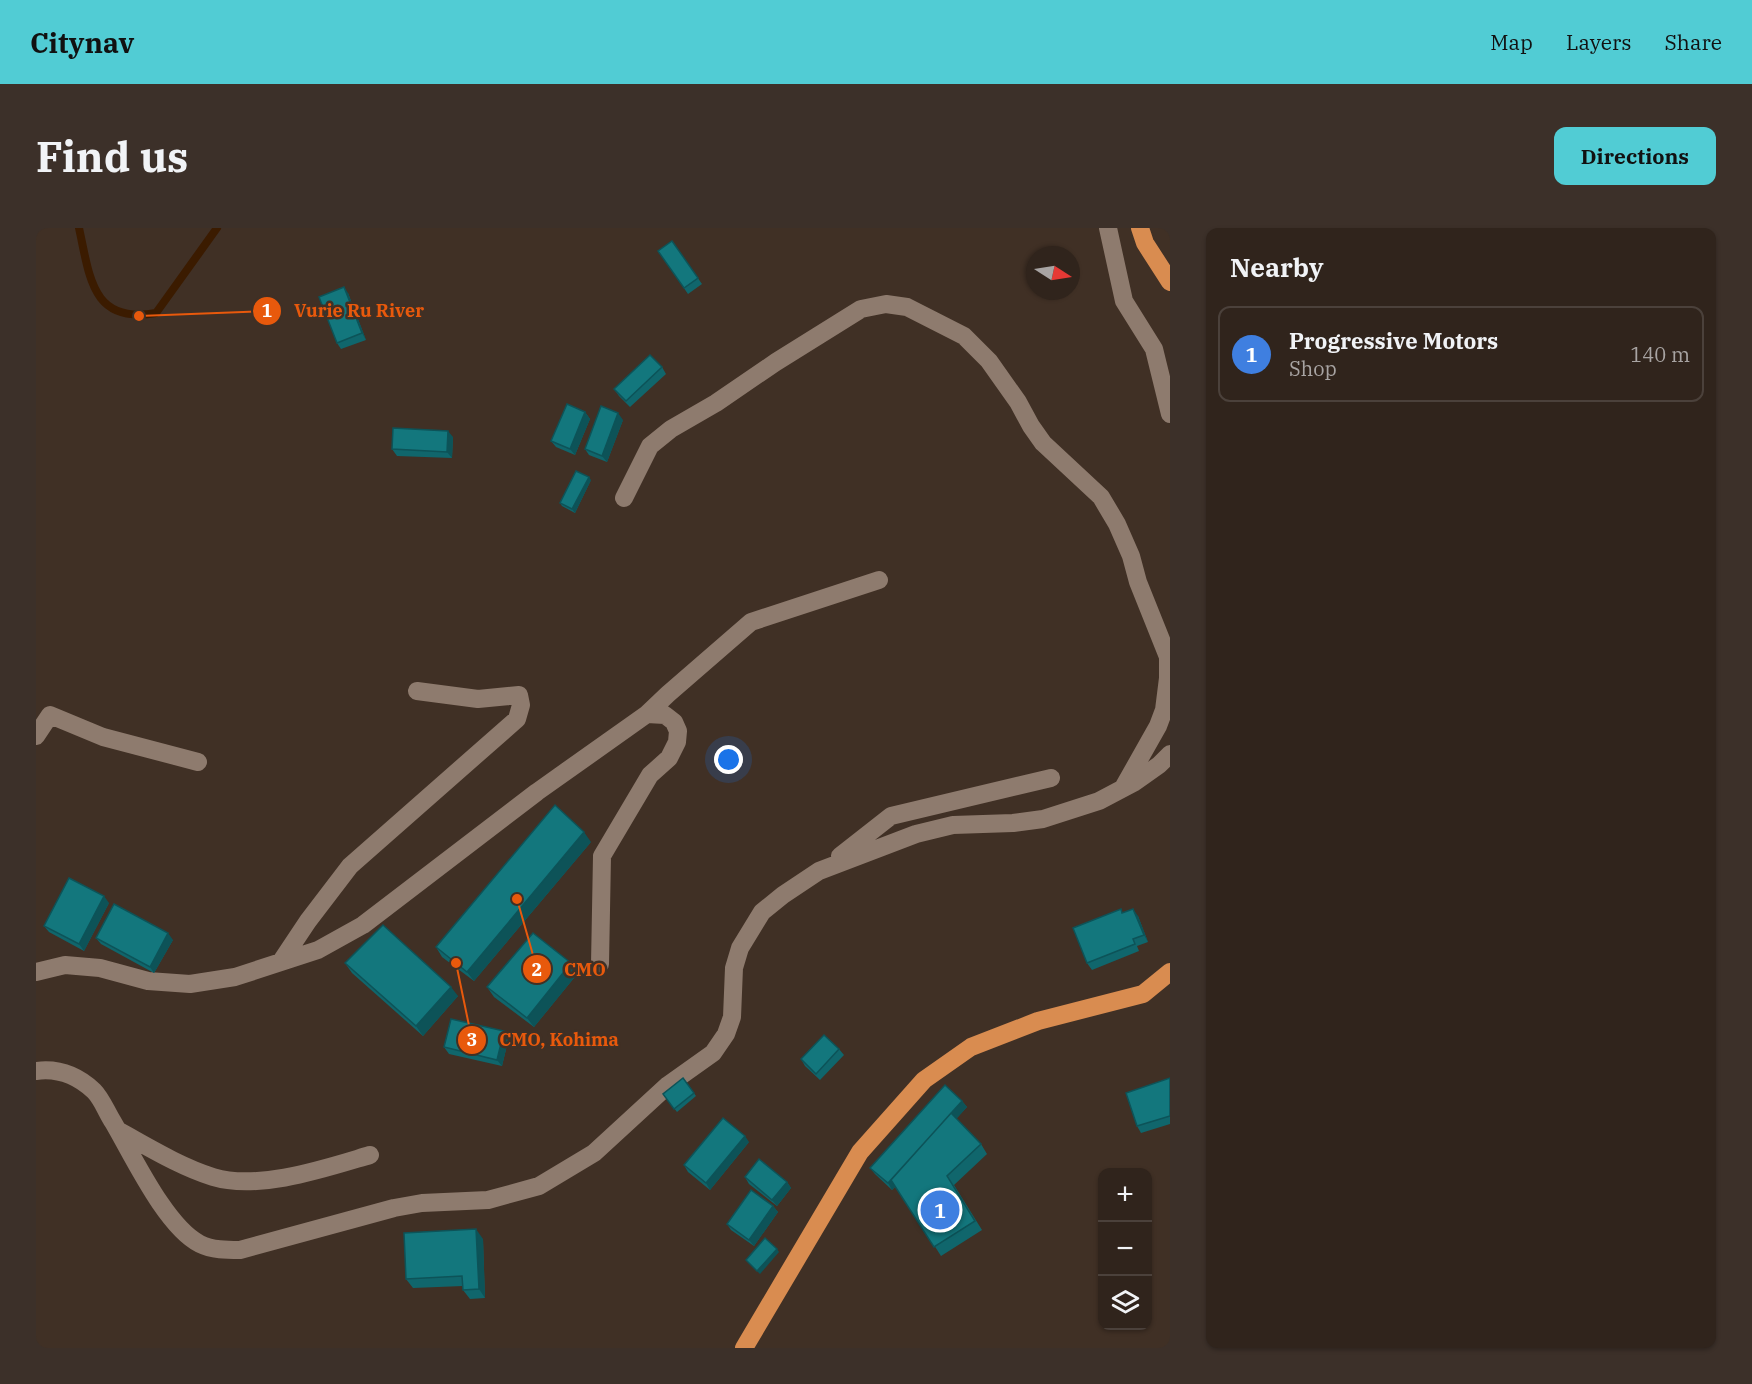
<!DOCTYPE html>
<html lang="en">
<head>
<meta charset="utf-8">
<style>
	:root { --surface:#30241c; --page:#3c3029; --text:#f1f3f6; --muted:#a8a4a3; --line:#4b413b; --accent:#51ccd4 }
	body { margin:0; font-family:"IBM Plex Serif",serif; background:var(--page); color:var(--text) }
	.controls { position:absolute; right:18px; bottom:18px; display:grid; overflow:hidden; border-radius:12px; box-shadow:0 2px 4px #0004 }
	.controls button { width:54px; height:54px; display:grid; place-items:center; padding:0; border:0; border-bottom:2px solid var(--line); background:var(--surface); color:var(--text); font:30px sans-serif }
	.compass { position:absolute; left:990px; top:18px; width:54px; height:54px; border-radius:50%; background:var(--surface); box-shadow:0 2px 4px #0004; rotate:102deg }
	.you { position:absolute; left:693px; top:532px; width:21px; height:21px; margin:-15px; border:4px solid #fff; border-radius:50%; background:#1a73e8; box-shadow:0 0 0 9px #1a73e833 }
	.badge { display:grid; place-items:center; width:39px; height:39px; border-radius:50%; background:var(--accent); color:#fff; font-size:20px; font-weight:700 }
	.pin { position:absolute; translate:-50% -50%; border:3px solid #fff; box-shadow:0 2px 6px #0006 }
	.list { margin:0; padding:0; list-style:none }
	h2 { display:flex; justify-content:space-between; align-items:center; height:78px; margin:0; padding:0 24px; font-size:26px }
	h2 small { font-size:20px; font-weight:400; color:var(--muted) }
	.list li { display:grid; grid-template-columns:39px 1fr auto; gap:18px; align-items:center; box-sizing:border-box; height:96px; margin:0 12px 12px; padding:0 12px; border:2px solid var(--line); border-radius:12px }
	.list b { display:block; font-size:22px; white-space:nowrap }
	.list p { margin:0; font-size:20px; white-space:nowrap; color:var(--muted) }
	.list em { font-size:20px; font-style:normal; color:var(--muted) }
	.icon { flex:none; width:33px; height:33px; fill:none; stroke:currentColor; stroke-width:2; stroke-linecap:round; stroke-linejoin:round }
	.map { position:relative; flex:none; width:1134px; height:1120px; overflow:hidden; border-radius:12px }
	header { display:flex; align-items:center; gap:36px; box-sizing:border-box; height:84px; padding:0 30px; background:var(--accent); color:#111 }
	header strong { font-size:28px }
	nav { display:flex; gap:33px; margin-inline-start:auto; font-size:21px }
	.intro { display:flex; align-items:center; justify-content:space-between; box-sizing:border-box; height:144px; padding:0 36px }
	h1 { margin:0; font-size:42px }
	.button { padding:15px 27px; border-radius:12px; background:var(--accent); color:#111; font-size:21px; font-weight:700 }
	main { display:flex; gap:36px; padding:0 36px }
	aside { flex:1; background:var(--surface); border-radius:12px; box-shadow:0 2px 4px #0004 }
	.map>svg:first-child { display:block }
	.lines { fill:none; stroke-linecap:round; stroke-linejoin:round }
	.stream { stroke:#3b1b00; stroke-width:8 }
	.minor { stroke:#8e7b6e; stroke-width:18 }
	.highway { stroke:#d98c50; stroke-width:18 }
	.wall { fill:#10666c }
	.shaded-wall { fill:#0d5358 }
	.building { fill:#13777d; stroke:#0d5358; stroke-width:1.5 }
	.leader { fill:none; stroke:#e8590c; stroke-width:2 }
	.callout-dot { fill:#e8590c; stroke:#403025; stroke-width:2 }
	.mark-label { font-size:18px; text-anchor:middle; font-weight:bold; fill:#fff }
	.callout-label { font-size:18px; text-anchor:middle; font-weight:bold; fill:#e8590c; stroke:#403025; stroke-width:5; stroke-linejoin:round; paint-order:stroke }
</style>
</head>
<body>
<header>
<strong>Citynav</strong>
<nav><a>Map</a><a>Layers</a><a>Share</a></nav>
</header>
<div class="intro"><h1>Find us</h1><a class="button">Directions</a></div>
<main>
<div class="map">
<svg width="1134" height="1120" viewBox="0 0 1134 1120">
	<rect width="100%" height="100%" fill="#403025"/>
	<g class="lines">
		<path class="stream" d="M 43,0 C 54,50 56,96 120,85 L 181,0"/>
		<path class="minor" d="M 1072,0 L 1088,73 L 1118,121 L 1134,186
			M 588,270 L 614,218 L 635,201 L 680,175 L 740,134 L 825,81 L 850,76 L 871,79 L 928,108 L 953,133 L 982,174 L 995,198 L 1007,215 L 1065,269 L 1081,296 L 1095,328 L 1102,354 L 1132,429 L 1132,450 L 1128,482 L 1122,498 L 1087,560
			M 0,508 L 14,487 L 67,509 L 162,534
			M 804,628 L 855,588 L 1015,550
			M 246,732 L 272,693 L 314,638 L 481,491 L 485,477 L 483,467 L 442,471 L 381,463
			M 564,736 L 566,628 L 614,547 L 633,530 L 641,514 L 642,503 L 638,494 L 629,487 L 611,486
			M 0,744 L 29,737 L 64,740 L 112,753 L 154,756 L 199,749 L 282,722 L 327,697 L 501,564 L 611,486 L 632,466 L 715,394 L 843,352
			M 0,843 C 22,840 42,848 58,863 C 66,871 71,885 77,894 C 97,928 130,999 164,1016 C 176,1022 191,1022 204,1022 L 358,980 L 386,975 L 452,972 L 503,958 L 558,925 L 632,857 L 677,825 L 690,806 L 696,789 L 698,740 L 704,720 L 726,684 L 747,667 L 783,643 L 880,606 L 917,597 L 977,595 L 1007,591 L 1063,573 L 1099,554 L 1123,537 L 1134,526
			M 83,903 C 114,920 143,938 177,949 C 223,963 290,940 334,927"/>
		<path class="highway" d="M 1104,0 L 1109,15 L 1134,54
			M 708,1120 L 824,924 L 888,852 L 935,819 L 1002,793 L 1107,766 L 1134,744"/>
	</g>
	<path class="wall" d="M 636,13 L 666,56 L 652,66 L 622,23 Z
		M 312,65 L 330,112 L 305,121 L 301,115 Z
		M 626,139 L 630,146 L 594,179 L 583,168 L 578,161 Z
		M 549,184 L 554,191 L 539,227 L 520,219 L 515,213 Z
		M 587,192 L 571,234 L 553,227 L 549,221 Z
		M 417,209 L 416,230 L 361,228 L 356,221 Z
		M 555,252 L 539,285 L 526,278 L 524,275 Z
		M 555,614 L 438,753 L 406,729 L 400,719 Z
		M 73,675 L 48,723 L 13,704 L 8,698 Z
		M 1088,685 L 1102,688 L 1112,714 L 1101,718 L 1103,723 L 1056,742 L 1051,735 Z
		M 60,710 L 137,712 L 118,745 L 65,716 Z
		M 309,735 L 422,768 L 387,808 L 316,745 Z
		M 535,735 L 542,745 L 498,799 L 458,769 L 451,759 Z
		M 473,809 L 466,838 L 413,826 L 408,819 Z
		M 803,821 L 808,827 L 784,852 L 769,838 L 765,831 Z
		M 647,850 L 660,868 L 641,884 L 627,866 Z
		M 1134,850 L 1134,896 L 1105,905 L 1101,898 Z
		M 926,873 L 931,879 L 920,891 L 945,916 L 951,926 L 918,957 L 946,1002 L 905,1028 L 860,958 L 856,962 L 839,946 L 834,940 Z
		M 713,914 L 674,962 L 652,944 L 648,937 Z
		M 709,949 L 751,954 L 755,960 L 741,978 L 713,956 Z
		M 737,978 L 742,984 L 718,1018 L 695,1002 L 691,996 Z
		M 447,1011 L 449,1070 L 434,1071 L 427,1062 L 427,1058 L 377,1060 L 370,1051 Z"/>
	<path class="shaded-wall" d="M 308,59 L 312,65 L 330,112 L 326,105 Z
		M 549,184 L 554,191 L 539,227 L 534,221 Z
		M 582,185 L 587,192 L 571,234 L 566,228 Z
		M 412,203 L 417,209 L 416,230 L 411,224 Z
		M 553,249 L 555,252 L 539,285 L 536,281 Z
		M 548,604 L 555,614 L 438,753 L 431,744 Z
		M 68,668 L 73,675 L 48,723 L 43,716 Z
		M 1097,681 L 1102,688 L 1112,714 L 1108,707 Z
		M 132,705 L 137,712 L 118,745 L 114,739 Z
		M 535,735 L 542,745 L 498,799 L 491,790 Z
		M 415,759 L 422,768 L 387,808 L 380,798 Z
		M 468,803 L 473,809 L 466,838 L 461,832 Z
		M 926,873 L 931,879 L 856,962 L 852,955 Z
		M 709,908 L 713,914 L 674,962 L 670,955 Z
		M 751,954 L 755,960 L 741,978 L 736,972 Z
		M 737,978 L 742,984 L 718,1018 L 713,1012 Z
		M 440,1001 L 447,1011 L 449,1070 L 443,1061 Z
		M 741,1021 L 743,1024 L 724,1046 L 721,1043 Z"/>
	<path class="building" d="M 636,13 L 662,50 L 648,60 L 622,23 Z
		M 308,59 L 326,105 L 301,115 L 283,69 Z
		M 614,127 L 626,139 L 590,173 L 578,161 Z
		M 531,176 L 549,184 L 534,221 L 515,213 Z
		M 565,178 L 582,185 L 566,228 L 549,221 Z
		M 357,200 L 412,203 L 411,224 L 356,221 Z
		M 540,243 L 553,249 L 536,281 L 524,275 Z
		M 519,577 L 548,604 L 431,744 L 400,719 Z
		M 33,650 L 68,668 L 43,716 L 8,698 Z
		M 78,676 L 132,705 L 114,739 L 60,710 Z
		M 1085,681 L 1086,685 L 1097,681 L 1108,707 L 1097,711 L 1099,716 L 1051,735 L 1037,700 Z
		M 347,697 L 415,759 L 380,798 L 309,735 Z
		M 497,705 L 535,735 L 491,790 L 451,759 Z
		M 415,791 L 468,803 L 461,832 L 408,819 Z
		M 788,807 L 803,821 L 780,846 L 765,831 Z
		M 647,850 L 658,865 L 638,881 L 627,866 Z
		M 1134,850 L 1134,888 L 1101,898 L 1090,865 Z
		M 909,857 L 926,873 L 852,955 L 834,940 Z
		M 915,885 L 945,916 L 911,948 L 939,993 L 898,1019 L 855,952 Z
		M 687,890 L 709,908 L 670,955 L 648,937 Z
		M 723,931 L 751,954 L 736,972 L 709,949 Z
		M 715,962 L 737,978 L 713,1012 L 691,996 Z
		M 440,1001 L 443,1061 L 427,1062 L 426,1048 L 370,1051 L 368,1005 Z
		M 729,1010 L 741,1021 L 721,1043 L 710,1032 Z"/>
	<path class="leader" d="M103 88L231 83M481 671L501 741M420 735L436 812"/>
	<g class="callout-dot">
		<circle cx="103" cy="88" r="6"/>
		<circle cx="481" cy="671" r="6"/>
		<circle cx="420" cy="735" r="6"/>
		<circle cx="231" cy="83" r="15"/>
		<circle cx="501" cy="741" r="15"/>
		<circle cx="436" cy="812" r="15"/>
	</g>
	<g class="mark-label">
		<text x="231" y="89">1</text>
		<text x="501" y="748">2</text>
		<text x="436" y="818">3</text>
	</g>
	<g class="callout-label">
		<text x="323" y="89">Vurie Ru River</text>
		<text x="549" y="748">CMO</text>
		<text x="523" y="818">CMO, Kohima</text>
	</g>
</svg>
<div class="controls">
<button>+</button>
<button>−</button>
<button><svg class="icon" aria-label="layers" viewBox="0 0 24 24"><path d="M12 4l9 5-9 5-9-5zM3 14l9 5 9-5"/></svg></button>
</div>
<svg class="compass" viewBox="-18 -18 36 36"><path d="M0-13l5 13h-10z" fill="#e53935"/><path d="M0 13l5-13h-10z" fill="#a8a4a3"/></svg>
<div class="you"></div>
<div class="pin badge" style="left:904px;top:982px;background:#3f7fe0">1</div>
</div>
<aside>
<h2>Nearby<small></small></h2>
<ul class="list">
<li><span class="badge" style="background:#3f7fe0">1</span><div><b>Progressive Motors</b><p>Shop</p></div><em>140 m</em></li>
</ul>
</aside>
</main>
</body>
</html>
